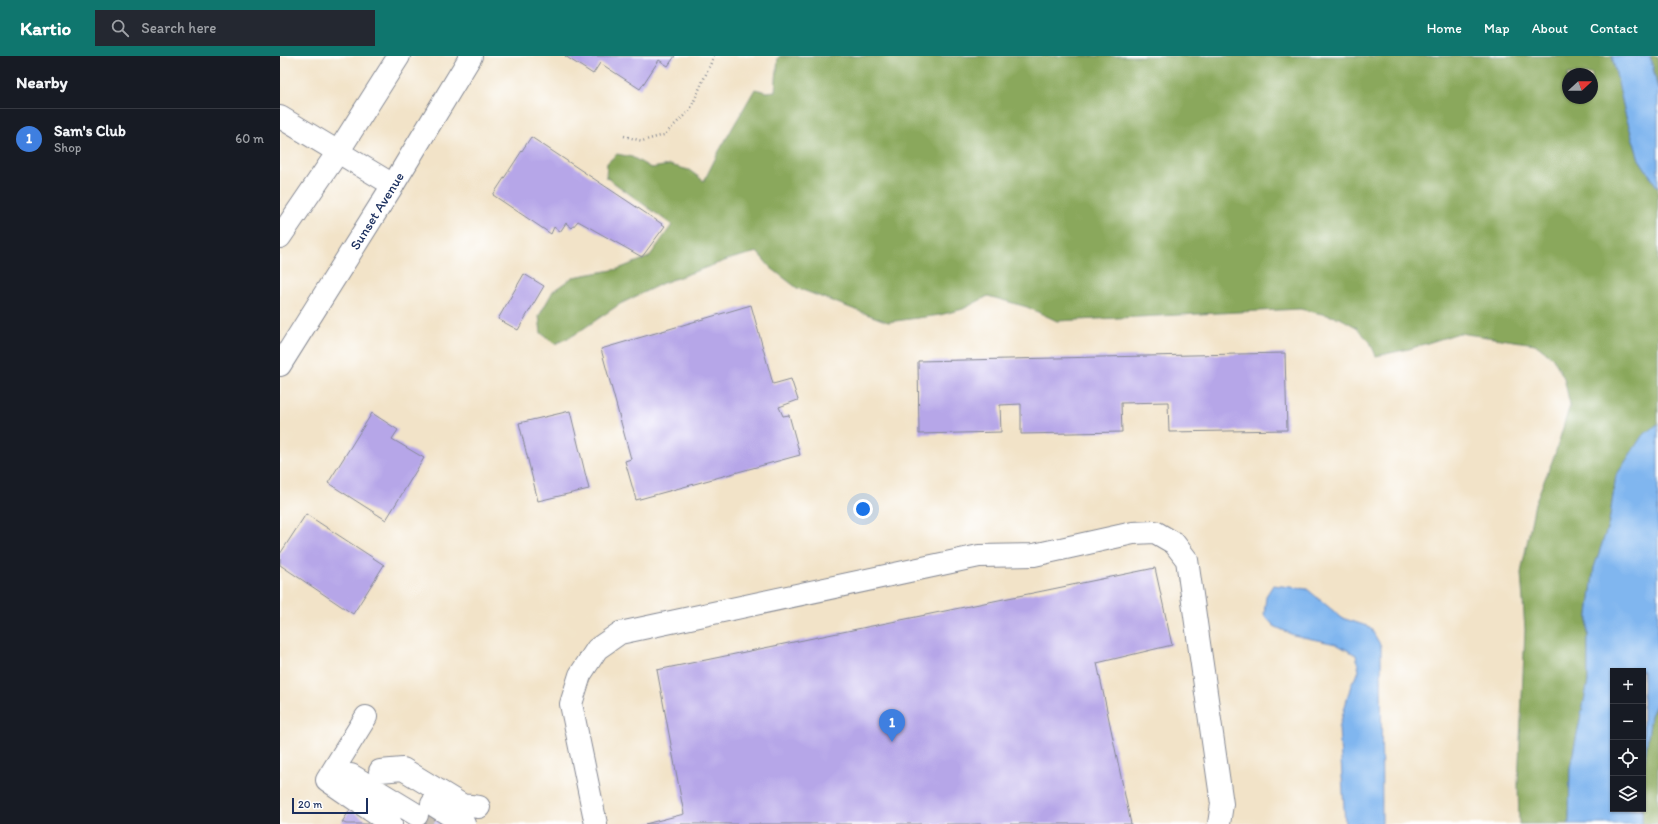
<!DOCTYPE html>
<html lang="en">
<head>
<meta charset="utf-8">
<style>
	:root { --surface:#171b24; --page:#242831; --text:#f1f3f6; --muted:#9ea1a6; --line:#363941; --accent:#0f766e }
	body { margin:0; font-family:Itim,sans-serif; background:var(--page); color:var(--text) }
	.controls { position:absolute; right:12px; bottom:12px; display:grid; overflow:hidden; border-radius:0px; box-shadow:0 1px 3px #0004 }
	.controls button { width:36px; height:36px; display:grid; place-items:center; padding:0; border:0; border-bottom:1px solid var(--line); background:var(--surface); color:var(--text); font:20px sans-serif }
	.compass { position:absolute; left:1282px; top:12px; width:36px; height:36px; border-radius:50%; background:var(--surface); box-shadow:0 1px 3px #0004; rotate:69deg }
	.scale { position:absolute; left:12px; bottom:10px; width:76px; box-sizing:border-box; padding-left:4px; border:2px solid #1b2f5e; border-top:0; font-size:11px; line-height:14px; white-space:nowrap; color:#1b2f5e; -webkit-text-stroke:3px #fff; paint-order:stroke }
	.you { position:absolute; left:583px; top:453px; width:14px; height:14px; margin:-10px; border:3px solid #fff; border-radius:50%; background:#1a73e8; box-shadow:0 0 0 6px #1a73e833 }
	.badge { display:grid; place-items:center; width:26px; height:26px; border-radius:50%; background:var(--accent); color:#fff; font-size:13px; font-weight:700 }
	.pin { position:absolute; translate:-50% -33px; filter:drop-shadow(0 1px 2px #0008) }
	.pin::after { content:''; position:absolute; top:21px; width:14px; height:12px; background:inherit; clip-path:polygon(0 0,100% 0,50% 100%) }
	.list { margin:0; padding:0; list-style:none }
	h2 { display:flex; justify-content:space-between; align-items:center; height:52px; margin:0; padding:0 16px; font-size:17px }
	h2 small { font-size:13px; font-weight:400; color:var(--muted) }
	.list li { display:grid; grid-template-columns:26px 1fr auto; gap:12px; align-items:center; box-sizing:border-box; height:60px; padding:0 16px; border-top:1px solid var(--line) }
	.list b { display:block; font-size:15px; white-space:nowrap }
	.list p { margin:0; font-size:13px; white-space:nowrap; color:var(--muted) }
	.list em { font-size:13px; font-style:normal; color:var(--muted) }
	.icon { flex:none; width:22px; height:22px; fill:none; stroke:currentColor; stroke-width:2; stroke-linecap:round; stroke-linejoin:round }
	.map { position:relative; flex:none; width:1378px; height:768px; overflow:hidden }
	header { display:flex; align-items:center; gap:24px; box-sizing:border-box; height:56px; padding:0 20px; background:var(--accent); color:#fff }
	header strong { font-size:19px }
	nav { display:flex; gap:22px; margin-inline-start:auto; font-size:14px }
	.search { width:280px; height:36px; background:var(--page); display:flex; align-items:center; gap:10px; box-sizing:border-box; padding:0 14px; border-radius:0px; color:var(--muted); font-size:15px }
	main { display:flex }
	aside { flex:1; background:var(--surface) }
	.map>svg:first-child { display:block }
	.forest { fill:#8aa85b; stroke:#526c5c; fill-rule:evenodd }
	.water { fill:#80b6ef; stroke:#4e72a6 }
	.building { fill:#b6a6e8 }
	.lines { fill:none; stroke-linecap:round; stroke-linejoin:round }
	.minor-tunnel { stroke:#c7bfb3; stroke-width:22; stroke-dasharray:22 11; stroke-linecap:butt }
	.minor-casing { stroke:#868993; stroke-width:24 }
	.major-casing { stroke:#868993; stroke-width:24 }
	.path { stroke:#868993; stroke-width:2.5; stroke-dasharray:1 3; stroke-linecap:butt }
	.minor { stroke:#fff; stroke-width:22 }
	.major { stroke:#fff; stroke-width:22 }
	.labels { text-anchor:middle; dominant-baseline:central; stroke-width:3; stroke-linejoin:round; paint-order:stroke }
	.street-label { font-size:14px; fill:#1b2f5e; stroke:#fff }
</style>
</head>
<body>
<header>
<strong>Kartio</strong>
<div class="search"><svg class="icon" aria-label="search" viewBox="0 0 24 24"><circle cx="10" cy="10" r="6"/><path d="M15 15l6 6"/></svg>Search here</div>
<nav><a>Home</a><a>Map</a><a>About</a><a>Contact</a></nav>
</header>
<main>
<aside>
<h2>Nearby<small></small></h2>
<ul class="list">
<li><span class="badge" style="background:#3f7fe0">1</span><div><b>Sam's Club</b><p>Shop</p></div><em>60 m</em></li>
</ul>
</aside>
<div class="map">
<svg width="1378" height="768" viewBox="0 0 1378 768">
	<rect width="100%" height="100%" fill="#fff"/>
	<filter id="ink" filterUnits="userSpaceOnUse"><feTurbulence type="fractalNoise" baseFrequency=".025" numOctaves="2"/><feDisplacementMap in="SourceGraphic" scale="8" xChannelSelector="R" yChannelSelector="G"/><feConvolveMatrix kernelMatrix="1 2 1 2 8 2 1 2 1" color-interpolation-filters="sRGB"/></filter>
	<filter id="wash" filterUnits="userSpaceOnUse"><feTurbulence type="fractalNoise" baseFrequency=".012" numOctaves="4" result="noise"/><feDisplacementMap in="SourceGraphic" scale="16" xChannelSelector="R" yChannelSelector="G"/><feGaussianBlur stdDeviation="0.9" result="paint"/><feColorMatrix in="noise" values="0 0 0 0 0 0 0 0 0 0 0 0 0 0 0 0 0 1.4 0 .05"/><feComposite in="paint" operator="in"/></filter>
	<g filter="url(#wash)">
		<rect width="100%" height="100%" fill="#f2e3c8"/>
		<path class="forest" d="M 500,0 L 1332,0 L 1345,57 L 1359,103 L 1378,132 L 1378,368 L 1336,420 L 1329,467 L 1314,512 L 1308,559 L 1308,626 L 1290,712 L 1289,768 L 1239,768 L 1238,728 L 1245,574 L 1241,517 L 1255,447 L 1275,398 L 1290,349 L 1284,322 L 1273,302 L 1255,288 L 1179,277 L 1129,293 L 1096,300 L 1090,286 L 1076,271 L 1060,262 L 1020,253 L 777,265 L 747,251 L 708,240 L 683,253 L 660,259 L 608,266 L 517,232 L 491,212 L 477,196 L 450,203 L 383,227 L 340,248 L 294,279 L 275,288 L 261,277 L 259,260 L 273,235 L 293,221 L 338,213 L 369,201 L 392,169 L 326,121 L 327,107 L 337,98 L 352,101 L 371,112 L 390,109 L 409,114 L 424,125 L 439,95 L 475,33 L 487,36 L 495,35 L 498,2 ZM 1288,18 L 1312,18 L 1312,42 L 1288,42 Z
			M 1370,0 L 1378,0 L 1378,34 Z
			M 1378,645 L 1378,768 L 1362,768 L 1363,716 L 1371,659 Z"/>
		<path class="water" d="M 1332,0 L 1370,0 L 1378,34 L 1378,132 L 1359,103 L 1345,57 Z
			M 1378,368 L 1378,645 L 1371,659 L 1363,716 L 1363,615 L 1333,615 L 1333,753 L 1362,753 L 1362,768 L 1289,768 L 1290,712 L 1308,626 L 1308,559 L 1314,512 L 1329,467 L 1336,420 L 1362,380 Z
			M 993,529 L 1027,533 L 1062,562 L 1090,571 L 1101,590 L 1102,768 L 1065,768 L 1059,672 L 1071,629 L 1079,615 L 1076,599 L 1056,588 L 1013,579 L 994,570 L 984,559 L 986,540 Z"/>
		<g id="blocks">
			<path class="building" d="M 285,0 L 395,0 L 388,10 L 379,4 L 360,33 L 320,7 L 313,18 Z
				M 251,81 L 385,170 L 362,201 L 298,165 L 292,172 L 286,167 L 280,176 L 274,171 L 271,178 L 213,139 Z
				M 244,218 L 264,230 L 238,274 L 218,263 Z
				M 471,249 L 493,328 L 511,323 L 518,344 L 499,351 L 503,360 L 509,359 L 520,399 L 356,444 L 345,405 L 351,403 L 321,293 Z
				M 1005,297 L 1007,374 L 889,376 L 888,346 L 841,347 L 842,376 L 741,378 L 741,348 L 720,349 L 721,376 L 639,378 L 638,305 Z
				M 290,355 L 309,433 L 258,445 L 239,367 Z
				M 92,357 L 118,374 L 112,383 L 144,402 L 106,464 L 48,427 Z
				M 26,458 L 104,509 L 73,558 L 0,509 L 0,498 Z
				M 875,512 L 892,589 L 817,607 L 851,768 L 365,768 L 404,758 L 377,614 Z
				M 142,750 L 169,768 L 131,768 Z
				M 70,754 L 92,768 L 66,768 L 62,766 Z"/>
		</g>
	</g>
	<g filter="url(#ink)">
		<use href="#blocks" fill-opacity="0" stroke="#868993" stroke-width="1"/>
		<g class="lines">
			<path class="minor-tunnel" d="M 137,759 L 152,768"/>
			<g class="minor-casing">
				<path id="minor" d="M 0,61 L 113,129
					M 86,661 L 47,724 L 111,768
					M 100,715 L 123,713 L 182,749 L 199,751
					M 71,719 L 137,759
					M 152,748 L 184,768
					M 316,768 L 291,648 L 300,619 L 317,593 L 340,577 L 699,500 L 754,499 L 853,477 L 875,476 L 894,487 L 907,504 L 942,748 L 939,768"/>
			</g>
			<g class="major-casing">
				<g id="major">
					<path d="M 0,181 L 58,96 L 119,0"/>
					<path id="s1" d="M 0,309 L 113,129 L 191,0"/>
				</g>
			</g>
			<path class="path" d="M 344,80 L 362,85 L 384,79 L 410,54 L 434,0"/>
			<use href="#minor" class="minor"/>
			<use href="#major" class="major"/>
		</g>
	</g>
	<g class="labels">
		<g class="street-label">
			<text stroke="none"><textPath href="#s1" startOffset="182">Sunset Avenue</textPath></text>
		</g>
	</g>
</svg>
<div class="controls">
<button>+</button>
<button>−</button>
<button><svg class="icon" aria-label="locate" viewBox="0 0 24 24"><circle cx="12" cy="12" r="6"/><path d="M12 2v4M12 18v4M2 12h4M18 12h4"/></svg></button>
<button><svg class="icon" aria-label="layers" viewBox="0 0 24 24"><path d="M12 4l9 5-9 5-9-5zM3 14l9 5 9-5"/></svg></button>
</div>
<svg class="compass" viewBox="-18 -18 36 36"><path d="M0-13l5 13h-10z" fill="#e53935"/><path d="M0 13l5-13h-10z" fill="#9ea1a6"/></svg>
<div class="scale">20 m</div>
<div class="you"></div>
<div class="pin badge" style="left:612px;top:686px;background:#3f7fe0">1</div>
</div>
</main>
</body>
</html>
